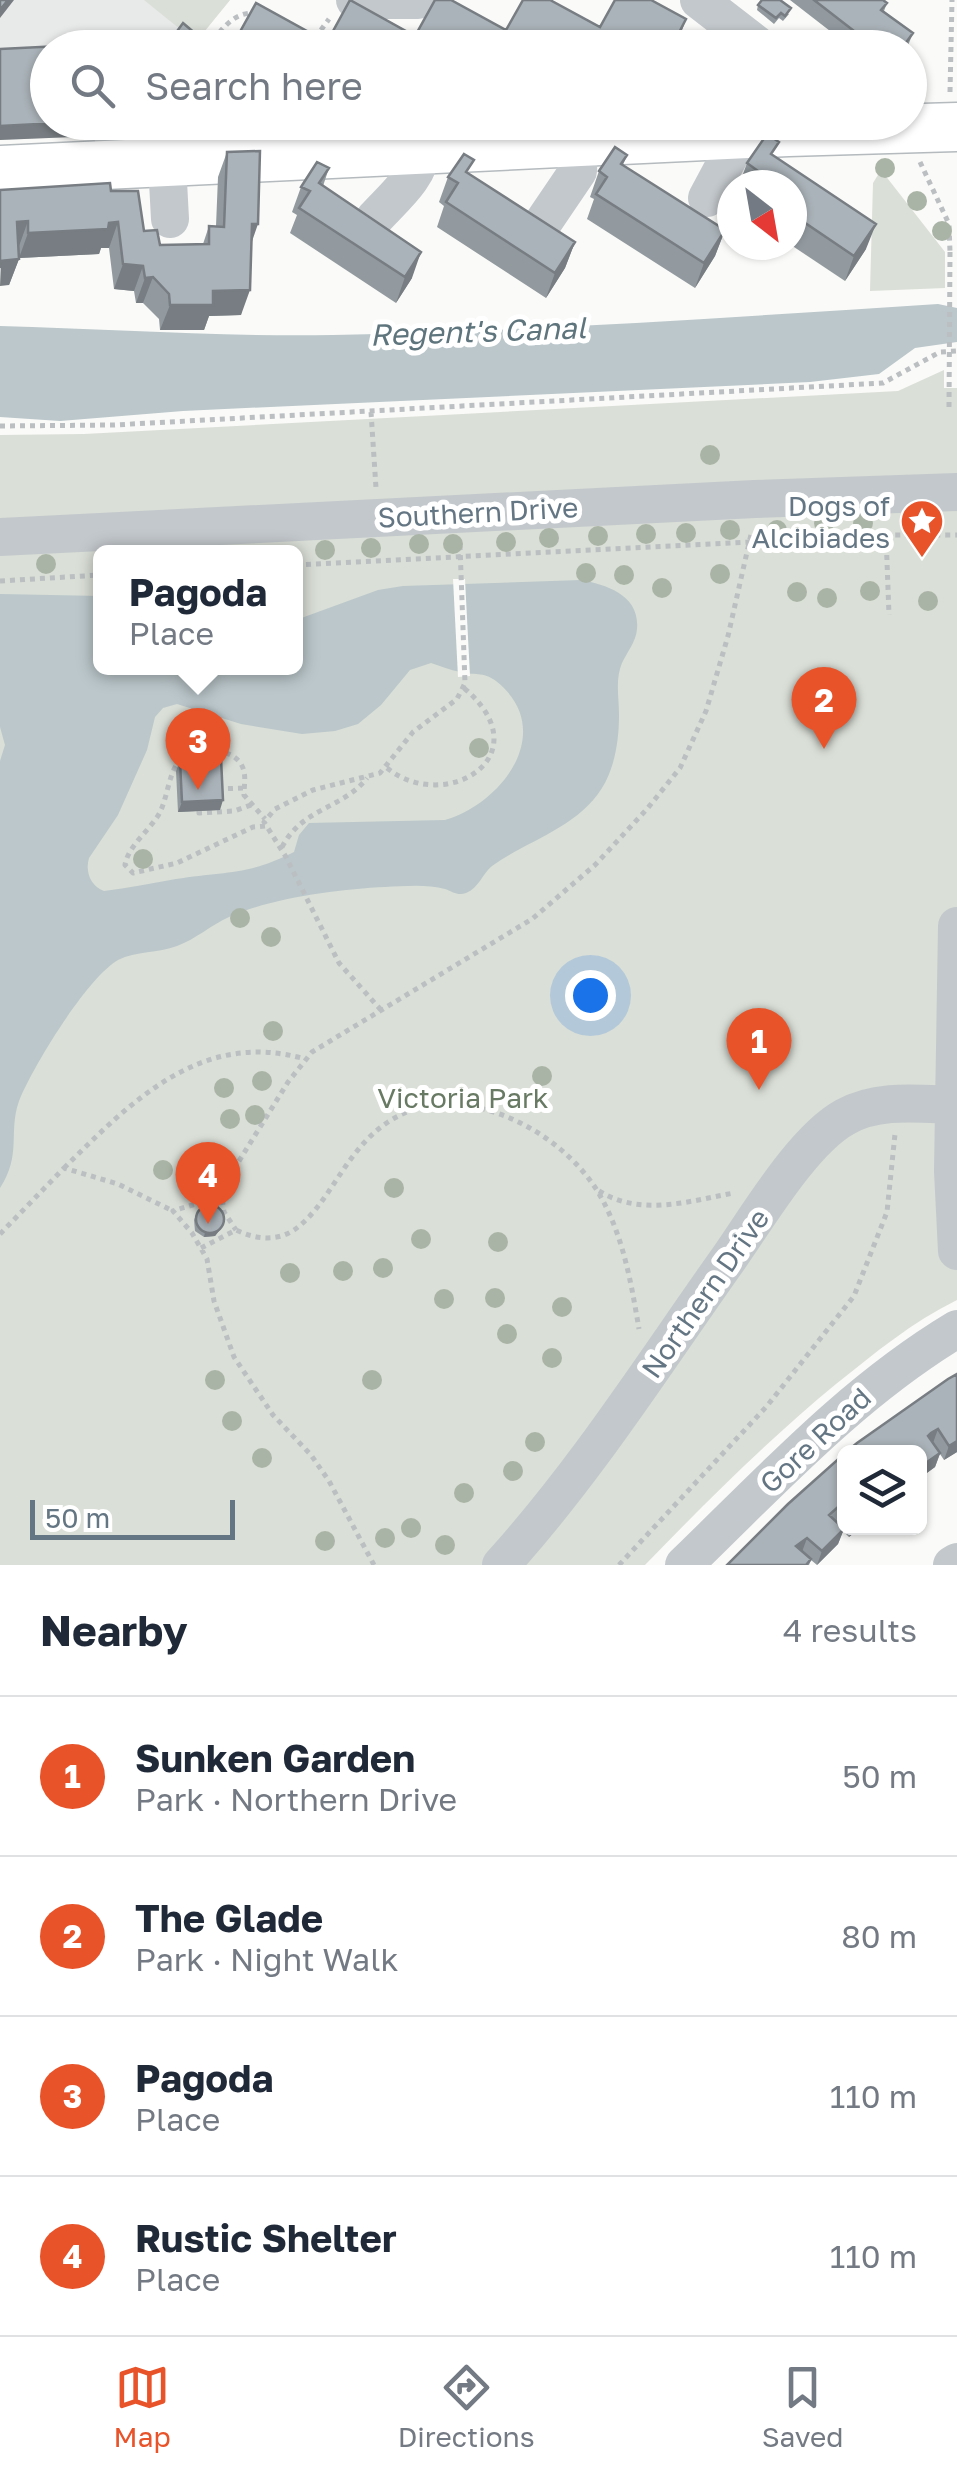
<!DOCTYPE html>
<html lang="en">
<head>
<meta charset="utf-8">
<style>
	:root { --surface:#fff; --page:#f2f2f3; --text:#1f2937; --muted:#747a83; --line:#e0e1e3; --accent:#e8532a }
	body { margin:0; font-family:"Golos Text",sans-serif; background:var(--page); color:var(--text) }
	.controls { position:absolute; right:30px; bottom:30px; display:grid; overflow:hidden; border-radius:15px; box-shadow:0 2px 8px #0004 }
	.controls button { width:90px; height:90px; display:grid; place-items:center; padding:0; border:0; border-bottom:2px solid var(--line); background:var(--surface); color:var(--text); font:50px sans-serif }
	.compass { position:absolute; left:717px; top:170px; width:90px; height:90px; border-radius:50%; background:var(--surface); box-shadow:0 2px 8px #0004; rotate:149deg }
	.scale { position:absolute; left:30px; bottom:25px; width:205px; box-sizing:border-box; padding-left:10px; border:5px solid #647683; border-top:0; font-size:28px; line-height:35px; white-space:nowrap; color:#647683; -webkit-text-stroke:8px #fff; paint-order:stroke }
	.you { position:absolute; left:590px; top:995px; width:35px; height:35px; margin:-25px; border:8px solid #fff; border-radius:50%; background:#1a73e8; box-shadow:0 0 0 15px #1a73e833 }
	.badge { display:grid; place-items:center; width:65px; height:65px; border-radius:50%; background:var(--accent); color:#fff; font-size:32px; font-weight:700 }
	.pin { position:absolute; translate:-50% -82px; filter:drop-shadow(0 2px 5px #0008) }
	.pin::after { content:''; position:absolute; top:52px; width:35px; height:30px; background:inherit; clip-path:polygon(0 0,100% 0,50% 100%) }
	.popup { position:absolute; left:93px; top:545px; width:210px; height:130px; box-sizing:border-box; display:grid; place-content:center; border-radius:15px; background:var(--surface); filter:drop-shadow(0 2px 8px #0005); font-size:32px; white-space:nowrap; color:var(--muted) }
	.popup b { font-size:38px; color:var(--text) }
	.popup::after { content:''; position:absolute; left:50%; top:100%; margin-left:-20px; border:20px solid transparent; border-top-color:var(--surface) }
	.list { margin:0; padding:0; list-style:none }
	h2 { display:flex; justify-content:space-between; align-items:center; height:130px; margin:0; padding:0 40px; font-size:42px }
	h2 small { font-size:32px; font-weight:400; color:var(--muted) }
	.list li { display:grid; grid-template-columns:65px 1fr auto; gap:30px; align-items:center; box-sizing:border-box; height:160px; padding:0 40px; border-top:2px solid var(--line) }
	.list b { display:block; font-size:38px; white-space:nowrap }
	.list p { margin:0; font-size:32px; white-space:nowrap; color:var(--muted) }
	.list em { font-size:32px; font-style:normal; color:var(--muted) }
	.icon { flex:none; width:55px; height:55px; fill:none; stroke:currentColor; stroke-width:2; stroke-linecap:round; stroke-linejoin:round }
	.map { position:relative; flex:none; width:957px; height:1565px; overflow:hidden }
	.search { position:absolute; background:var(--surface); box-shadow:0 2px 8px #0004; left:30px; right:30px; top:30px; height:110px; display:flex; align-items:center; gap:25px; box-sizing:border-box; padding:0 35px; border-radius:55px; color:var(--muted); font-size:38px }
	.sheet { height:770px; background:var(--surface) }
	nav { display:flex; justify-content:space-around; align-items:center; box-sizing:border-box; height:140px; border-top:2px solid var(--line); background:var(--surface); font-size:28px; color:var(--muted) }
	nav a { display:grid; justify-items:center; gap:5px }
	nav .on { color:var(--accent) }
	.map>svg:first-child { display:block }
	.built { fill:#e8e9e9 }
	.green { fill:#dadfd7; fill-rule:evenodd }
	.water { fill:#bbc7cb; fill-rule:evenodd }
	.pier { fill:#fafaf8 }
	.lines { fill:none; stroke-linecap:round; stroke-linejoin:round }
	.major-casing { stroke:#b4babe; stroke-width:51 }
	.path { stroke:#bbbfc2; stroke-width:5; stroke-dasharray:5 5; stroke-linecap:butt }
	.minor { stroke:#c3c8cc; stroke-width:38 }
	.major { stroke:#fff; stroke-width:48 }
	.path-bridge { stroke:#bbbfc2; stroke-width:5; stroke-dasharray:5 5; stroke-linecap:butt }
	.tree { fill:#aab4a6 }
	.wall { fill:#929a9f }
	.shaded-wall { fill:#777d82 }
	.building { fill:#aab3b9; stroke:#777d82; stroke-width:2.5 }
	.labels { text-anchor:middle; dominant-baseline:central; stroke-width:10; stroke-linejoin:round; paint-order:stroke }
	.poi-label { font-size:28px; fill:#647683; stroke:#fff; text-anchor:end }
	.street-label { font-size:28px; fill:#647683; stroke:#fff }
	.park-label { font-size:28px; fill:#687a63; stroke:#fff }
	.water-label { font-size:30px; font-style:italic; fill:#5f757d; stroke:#fff }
</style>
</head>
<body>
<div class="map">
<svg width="957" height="1565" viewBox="0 0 957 1565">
	<rect width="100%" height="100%" fill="#fafaf8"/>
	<path class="built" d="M 0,0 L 230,0 L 191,47 L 48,48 L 48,122 L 143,123 L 142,134 L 0,140 Z"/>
	<path class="green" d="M 144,0 L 230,0 L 196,42 Z
		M 881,170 L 945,252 L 945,288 L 870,291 L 873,183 Z
		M 944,370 L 944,388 L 957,388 L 957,1300 C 912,1322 875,1353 836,1384 C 768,1440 706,1502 645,1565 L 0,1565 L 0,435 L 84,434 L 898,391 ZM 100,552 L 296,552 L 296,668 L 100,668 Z"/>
	<path class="water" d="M 938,304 L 957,308 L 957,342 L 915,348 L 879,374 L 810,382 L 183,411 L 60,421 L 0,417 L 0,326 C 111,329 222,337 333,335 C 535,331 737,317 938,304 Z
		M 581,580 C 607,585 640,595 637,629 C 636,642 627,652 622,663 C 615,679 619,698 619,715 C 619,740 615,767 602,788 C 577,828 528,840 492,866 C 482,874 479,888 466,893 C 458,896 453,892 445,889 C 428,884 403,886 385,887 C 339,889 271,898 229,917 C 211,925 196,939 177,946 C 158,953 136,951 118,960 C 87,978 33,1066 19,1101 C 8,1132 22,1155 0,1188 L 0,761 L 5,745 L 0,727 L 0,594 L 100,596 L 100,668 L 296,668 L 296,620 L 378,590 L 403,586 ZM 431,663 C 441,666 450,670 460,672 C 474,676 483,671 496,681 C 557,729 504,803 445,820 L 309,823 L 299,835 L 294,852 C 247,876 224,871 176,879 C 152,883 128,888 104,891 C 90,886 85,871 89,858 L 118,815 L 147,750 L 155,717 L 163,708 L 177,704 L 241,724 L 302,734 L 335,731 L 358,724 L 381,705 L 410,670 Z"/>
	<path class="pier" d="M 453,579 L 465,579 L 470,676 L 458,677 Z"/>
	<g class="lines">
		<g class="major-casing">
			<path id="major" d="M 0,170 L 788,132 L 957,127"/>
		</g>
		<path class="path" d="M 315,38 L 329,19
			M 207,48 C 221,31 232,12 255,13
			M 950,92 L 952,0
			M 920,162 L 949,224 L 950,252
			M 371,412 L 376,488
			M 0,426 L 114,425 L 883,383 L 940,352 L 957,351
			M 886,535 L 889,615
			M 296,565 L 886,535 L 957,535
			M 0,581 L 100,575
			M 387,768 C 445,815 544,756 464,688
			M 218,789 L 244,788
			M 199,811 L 199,813 L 234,811 L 251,805
			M 265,826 L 253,827 L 177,863 L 133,873 L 125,865 C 128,846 149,831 159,814 C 167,800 169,773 178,763 C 192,748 229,745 241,764 C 247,774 244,784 244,795 L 265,819
			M 282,847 C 303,807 343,809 367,778
			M 381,1010 L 339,963 L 286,857 L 264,822 L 275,809 L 313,790 L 380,773 L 413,732 L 457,699 L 465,683 L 460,546
			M 64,1168 C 131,1102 201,1029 305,1059
			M 221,1190 L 224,1212 L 236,1230
			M 599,1191 C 641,1217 689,1201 734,1193
			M 0,1234 L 64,1168 L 118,1184 L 173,1211
			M 201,1248 L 236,1230 C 255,1239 276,1242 294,1230 C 330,1205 344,1151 388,1122 C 457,1076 559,1128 598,1192 C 623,1234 631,1282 639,1329
			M 374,1565 L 329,1481 L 311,1455 L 273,1415 L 234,1357 L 214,1301 L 207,1259 L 192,1233 L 173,1211 L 202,1202 L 221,1190 L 288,1082 L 312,1052 L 532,919 L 595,865 L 647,809 L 680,768 L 706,711 L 728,636 L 752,530
			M 619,1565 L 767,1406 L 854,1296 L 887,1212 L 895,1134"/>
		<path class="minor" d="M 355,0 L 418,0
			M 699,0 L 761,48
			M 113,122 L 115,165
			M 167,163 L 170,219
			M 707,198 L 730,155 L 730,135
			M 375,218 C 392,199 422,175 421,149
			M 538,230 L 578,171 L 579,142
			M 0,537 L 755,499 L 957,492
			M 957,926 L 953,1171 L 957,1251
			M 501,1565 C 587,1470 655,1362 729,1258 C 757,1218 803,1140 845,1117 C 878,1098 920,1104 957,1105
			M 684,1565 C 771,1481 852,1392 957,1329
			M 952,1565 L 957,1562"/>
		<use href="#major" class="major"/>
		<path class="path-bridge" d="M 949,407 L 950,252"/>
	</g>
	<g class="tree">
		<circle cx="885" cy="168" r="10"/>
		<circle cx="917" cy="201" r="10"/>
		<circle cx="942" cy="231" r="10"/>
		<circle cx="710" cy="455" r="10"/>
		<circle cx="824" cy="523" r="10"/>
		<circle cx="863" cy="523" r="10"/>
		<circle cx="730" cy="530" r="10"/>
		<circle cx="777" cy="530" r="10"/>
		<circle cx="686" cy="533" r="10"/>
		<circle cx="646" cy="534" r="10"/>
		<circle cx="598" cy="536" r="10"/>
		<circle cx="549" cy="538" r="10"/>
		<circle cx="506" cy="542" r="10"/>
		<circle cx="419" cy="544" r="10"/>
		<circle cx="453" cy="544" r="10"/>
		<circle cx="371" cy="548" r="10"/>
		<circle cx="325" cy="550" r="10"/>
		<circle cx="46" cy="564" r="10"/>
		<circle cx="586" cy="573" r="10"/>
		<circle cx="720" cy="574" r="10"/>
		<circle cx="624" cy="575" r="10"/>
		<circle cx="662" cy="588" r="10"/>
		<circle cx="870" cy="591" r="10"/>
		<circle cx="797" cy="592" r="10"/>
		<circle cx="827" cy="598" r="10"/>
		<circle cx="928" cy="601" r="10"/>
		<circle cx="479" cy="748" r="10"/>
		<circle cx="143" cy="859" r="10"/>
		<circle cx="240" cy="918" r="10"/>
		<circle cx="271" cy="937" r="10"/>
		<circle cx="273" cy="1031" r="10"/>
		<circle cx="542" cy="1076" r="10"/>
		<circle cx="262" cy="1081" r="10"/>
		<circle cx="224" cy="1088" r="10"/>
		<circle cx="255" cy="1115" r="10"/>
		<circle cx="230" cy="1119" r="10"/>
		<circle cx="163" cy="1170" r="10"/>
		<circle cx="394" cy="1188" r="10"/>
		<circle cx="421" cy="1239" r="10"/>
		<circle cx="498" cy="1242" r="10"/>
		<circle cx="383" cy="1268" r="10"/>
		<circle cx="343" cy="1271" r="10"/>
		<circle cx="290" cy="1273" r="10"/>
		<circle cx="495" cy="1298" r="10"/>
		<circle cx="444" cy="1299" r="10"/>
		<circle cx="562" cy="1307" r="10"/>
		<circle cx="507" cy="1334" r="10"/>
		<circle cx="552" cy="1358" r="10"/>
		<circle cx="215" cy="1380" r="10"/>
		<circle cx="372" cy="1380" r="10"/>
		<circle cx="232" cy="1421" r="10"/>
		<circle cx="535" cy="1442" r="10"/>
		<circle cx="262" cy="1458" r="10"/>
		<circle cx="513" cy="1471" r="10"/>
		<circle cx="464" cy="1493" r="10"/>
		<circle cx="411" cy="1528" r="10"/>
		<circle cx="385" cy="1538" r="10"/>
		<circle cx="325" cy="1541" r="10"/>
		<circle cx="445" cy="1545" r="10"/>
	</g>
	<path class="wall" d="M 790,0 L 883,0 L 887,3 L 884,11 L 913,33 L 907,48 L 852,48 Z
		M 758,5 L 789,14 L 783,21 L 779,18 L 774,24 L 757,10 Z
		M 686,19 L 673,48 L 231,48 L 506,30 L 600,27 Z
		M 175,34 L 195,40 L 189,48 L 184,48 L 173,39 Z
		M 227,152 L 251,242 L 241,315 L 209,316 L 204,330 L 160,330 L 159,319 L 143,303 L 136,303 L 134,291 L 114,289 L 109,248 L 101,248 L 99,254 L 19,258 L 18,246 L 19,259 L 9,285 L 0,190 L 111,191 L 144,231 L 160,245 L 203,244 L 209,226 L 216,226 L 218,177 Z
		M 627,155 L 623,165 L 725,230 L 715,256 L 695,288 L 587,219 L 594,199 L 590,197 L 599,171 Z
		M 774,156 L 866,249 L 845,281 L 791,245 L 792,185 L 739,185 L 747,163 Z
		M 329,168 L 323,186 L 412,278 L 396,303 L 290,233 L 297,215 L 292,212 L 301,187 Z
		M 469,174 L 575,242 L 565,268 L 546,298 L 437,227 L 444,206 L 439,202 L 448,177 Z
		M 180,761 L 220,810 L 178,812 L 176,771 Z
		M 196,1215 L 222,1227 L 215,1236 L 204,1237 L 195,1231 L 194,1220 Z
		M 948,1379 L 957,1452 L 944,1460 L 940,1454 L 935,1467 L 920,1478 L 920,1452 Z
		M 844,1454 L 844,1528 L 860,1528 L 849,1537 L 843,1531 L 838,1544 L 817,1565 L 811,1560 L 809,1565 L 727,1565 Z"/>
	<path class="shaded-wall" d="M 8,0 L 14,0 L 0,18 L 0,10 Z
		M 686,19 L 681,33 L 673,48 L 671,48 Z
		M 77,122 L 103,122 L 98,136 L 0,140 L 0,126 Z
		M 28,221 L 19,246 L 8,247 L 17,222 Z
		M 118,222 L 109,248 L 101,248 L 99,254 L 19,258 L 28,233 Z
		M 252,224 L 258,224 L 249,250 Z
		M 876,224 L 866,249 L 845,281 L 854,256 Z
		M 725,230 L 715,256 L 695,288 L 704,263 Z
		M 575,242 L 565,268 L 546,298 L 555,273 Z
		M 421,252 L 412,278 L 396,303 L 405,277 Z
		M 19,259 L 9,285 L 0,286 L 1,261 Z
		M 123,264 L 143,266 L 134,291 L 114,289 Z
		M 153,277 L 143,303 L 136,303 L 145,278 Z
		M 250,290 L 241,315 L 209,316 L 204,330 L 160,330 L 170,305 L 213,291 Z
		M 223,800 L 220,810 L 178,812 L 182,802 Z
		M 224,1222 L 222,1227 L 215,1236 L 204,1237 L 205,1232 Z
		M 938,1429 L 933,1443 L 928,1436 Z
		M 957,1441 L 957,1452 L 944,1460 L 949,1446 Z
		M 940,1453 L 935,1467 L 920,1478 L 920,1467 Z
		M 853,1528 L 860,1528 L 849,1537 Z
		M 844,1529 L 838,1544 L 817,1565 L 822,1551 Z
		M 807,1538 L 802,1552 L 796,1546 Z"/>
	<path class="building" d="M 0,0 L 8,0 L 0,10 Z
		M 350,0 L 415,36 L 435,0 L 451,0 L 506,30 L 523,0 L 550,0 L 600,27 L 615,0 L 651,0 L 686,19 L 671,48 L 650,48 L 627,35 L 621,48 L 551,48 L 535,39 L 530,48 L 447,48 L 443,45 L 442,48 L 231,48 L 256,3 L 327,42 Z
		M 762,0 L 780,0 L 791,8 L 785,16 L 781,13 L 776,18 L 758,5 Z
		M 814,0 L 883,0 L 887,3 L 881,10 L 913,33 L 902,48 L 876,48 Z
		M 183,23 L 197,35 L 189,45 L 175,34 Z
		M 100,44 L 100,48 L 48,48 L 48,122 L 77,122 L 0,126 L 0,49 Z
		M 767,134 L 779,142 L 771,154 L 876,224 L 854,256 L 792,214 L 792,185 L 748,185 L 758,171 L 747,163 Z
		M 615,147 L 627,155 L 621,164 L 725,230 L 704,263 L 596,194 L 607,177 L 599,171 Z
		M 260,151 L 258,224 L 252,224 L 250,290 L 213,291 L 213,305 L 170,305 L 169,294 L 153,277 L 145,278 L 143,266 L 123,264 L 118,222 L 109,223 L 108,229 L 28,233 L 28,221 L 17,222 L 19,259 L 1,261 L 0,268 L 0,190 L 110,183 L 111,191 L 138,191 L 144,231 L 157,230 L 160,245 L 209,244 L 209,226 L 224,227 L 227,152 Z
		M 464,154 L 474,160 L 466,172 L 575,242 L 555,273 L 446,202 L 458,183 L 448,177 Z
		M 317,162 L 329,168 L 319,183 L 421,252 L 405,277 L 299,208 L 310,191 L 301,187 Z
		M 221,758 L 223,800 L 182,802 L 180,761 Z
		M196 1219a14 14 0 1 1 28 0a14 14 0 1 1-28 0Z
		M 957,1374 L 957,1441 L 949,1446 L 938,1429 L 931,1433 L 928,1436 L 940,1453 L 920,1467 L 920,1452 L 846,1452 L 857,1443 L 948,1379 Z
		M 844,1454 L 844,1513 L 838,1507 L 829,1515 L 844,1529 L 822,1551 L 807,1538 L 796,1546 L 811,1559 L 806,1565 L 727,1565 L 788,1504 Z"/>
	<defs>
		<g id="sight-pin" transform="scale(2.25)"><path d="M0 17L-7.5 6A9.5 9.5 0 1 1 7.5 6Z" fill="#e8532a" stroke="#fff"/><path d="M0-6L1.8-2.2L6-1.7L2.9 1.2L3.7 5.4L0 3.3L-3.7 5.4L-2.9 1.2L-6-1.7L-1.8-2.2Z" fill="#fff"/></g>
	</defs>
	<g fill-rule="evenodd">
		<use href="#sight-pin" x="922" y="521"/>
	</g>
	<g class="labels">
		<g class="poi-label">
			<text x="890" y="505">Dogs of<tspan x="890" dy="32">Alcibiades</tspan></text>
		</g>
		<g class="street-label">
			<text transform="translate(478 512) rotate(-3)">Southern Drive</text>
			<text transform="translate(705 1293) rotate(-55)">Northern Drive</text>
			<text transform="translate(815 1440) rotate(-43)">Gore Road</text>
		</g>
		<g class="park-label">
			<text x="463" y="1097">Victoria Park</text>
		</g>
		<g class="water-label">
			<text transform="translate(478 331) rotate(-2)">Regent's Canal</text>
		</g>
	</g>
</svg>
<div class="controls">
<button><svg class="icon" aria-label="layers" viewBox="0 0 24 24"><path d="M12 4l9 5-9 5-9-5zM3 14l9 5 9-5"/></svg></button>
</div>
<svg class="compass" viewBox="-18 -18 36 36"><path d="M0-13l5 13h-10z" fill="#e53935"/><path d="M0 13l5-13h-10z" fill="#747a83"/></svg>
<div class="scale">50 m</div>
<div class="you"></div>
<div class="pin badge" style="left:759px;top:1090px">1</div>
<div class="pin badge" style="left:824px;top:749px">2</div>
<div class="pin badge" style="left:198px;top:790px">3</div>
<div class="popup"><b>Pagoda</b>Place</div>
<div class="pin badge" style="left:208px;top:1224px">4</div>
<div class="search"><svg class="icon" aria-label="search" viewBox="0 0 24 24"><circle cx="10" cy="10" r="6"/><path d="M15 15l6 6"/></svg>Search here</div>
</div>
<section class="sheet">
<h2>Nearby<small>4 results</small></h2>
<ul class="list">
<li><span class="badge">1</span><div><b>Sunken Garden</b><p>Park · Northern Drive</p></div><em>50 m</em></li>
<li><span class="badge">2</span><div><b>The Glade</b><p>Park · Night Walk</p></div><em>80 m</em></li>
<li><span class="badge">3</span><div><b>Pagoda</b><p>Place</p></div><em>110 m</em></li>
<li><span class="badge">4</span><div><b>Rustic Shelter</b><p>Place</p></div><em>110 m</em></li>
</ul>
</section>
<nav>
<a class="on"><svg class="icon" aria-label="map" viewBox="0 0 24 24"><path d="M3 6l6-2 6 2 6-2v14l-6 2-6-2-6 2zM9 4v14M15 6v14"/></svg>Map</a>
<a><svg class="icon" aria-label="directions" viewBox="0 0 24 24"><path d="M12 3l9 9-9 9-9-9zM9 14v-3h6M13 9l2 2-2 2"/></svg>Directions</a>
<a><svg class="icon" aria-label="saved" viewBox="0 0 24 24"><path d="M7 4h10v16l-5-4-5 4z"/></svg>Saved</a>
</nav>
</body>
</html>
